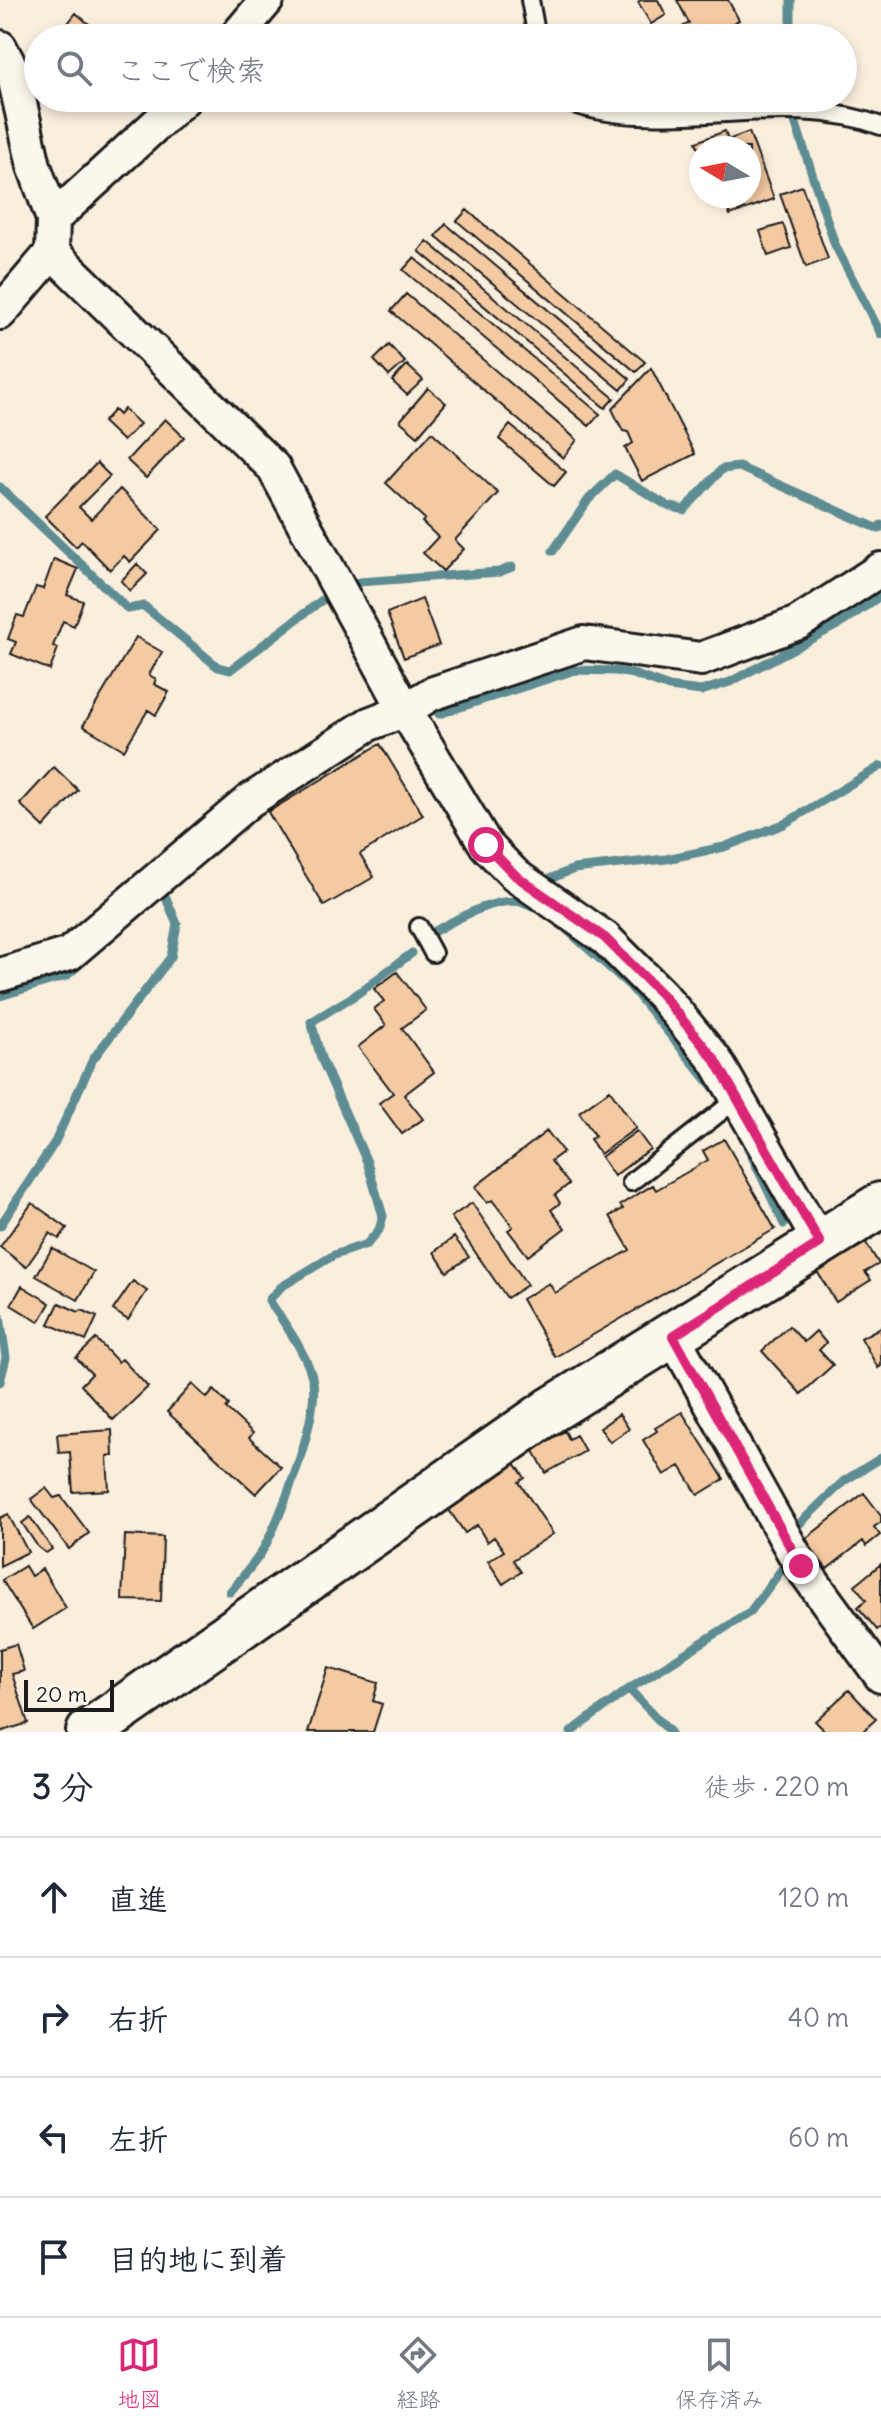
<!DOCTYPE html>
<html lang="ja">
<head>
<meta charset="utf-8">
<style>
	:root { --surface:#fff; --page:#f2f2f3; --text:#1f2937; --muted:#747a83; --line:#e0e1e3; --accent:#db2777 }
	body { margin:0; font-family:Delius,"Klee One",sans-serif; background:var(--page); color:var(--text) }
	.compass { position:absolute; left:689px; top:136px; width:72px; height:72px; border-radius:50%; background:var(--surface); box-shadow:0 4px 12px #0003; rotate:280deg }
	.scale { position:absolute; left:24px; bottom:20px; width:90px; box-sizing:border-box; padding-left:8px; border:4px solid #1c1c1c; border-top:0; font-size:22px; line-height:28px; white-space:nowrap; color:#1c1c1c; -webkit-text-stroke:6px #fbf7ec; paint-order:stroke }
	.stop { position:absolute; width:24px; height:24px; margin:-18px; border:6px solid #db2777; border-radius:50%; background:#fff }
	.stop.end { background:#db2777; border-color:#fff; box-shadow:0 2px 8px #0008 }
	.list { margin:0; padding:0; list-style:none }
	h2 { display:flex; justify-content:space-between; align-items:center; height:104px; margin:0; padding:0 32px; font-size:34px }
	h2 small { font-size:26px; font-weight:400; color:var(--muted) }
	.list li { display:grid; grid-template-columns:52px 1fr auto; gap:24px; align-items:center; box-sizing:border-box; height:120px; padding:0 32px; border-top:2px solid var(--line) }
	.list b { display:block; font-size:30px; white-space:nowrap }
	.list em { font-size:26px; font-style:normal; color:var(--muted) }
	.icon { flex:none; width:44px; height:44px; fill:none; stroke:currentColor; stroke-width:2; stroke-linecap:round; stroke-linejoin:round }
	.map { position:relative; flex:none; width:881px; height:1732px; overflow:hidden }
	.search { position:absolute; background:var(--surface); box-shadow:0 4px 12px #0003; left:24px; right:24px; top:24px; height:88px; display:flex; align-items:center; gap:20px; box-sizing:border-box; padding:0 28px; border-radius:44px; color:var(--muted); font-size:30px }
	.sheet { height:584px; background:var(--surface) }
	nav { display:flex; justify-content:space-around; align-items:center; box-sizing:border-box; height:112px; border-top:2px solid var(--line); background:var(--surface); font-size:22px; color:var(--muted) }
	nav a { display:grid; justify-items:center; gap:4px }
	nav .on { color:var(--accent) }
	.map>svg:first-child { display:block }
	.lines { fill:none; stroke-linecap:round; stroke-linejoin:round }
	.stream { stroke:#5d8d93; stroke-width:9 }
	.building { fill:#f4caa3; stroke:#1c1c1c; stroke-width:2 }
	.lane-casing { stroke:#1c1c1c; stroke-width:22 }
	.street-casing { stroke:#1c1c1c; stroke-width:38 }
	.secondary-casing { stroke:#1c1c1c; stroke-width:50 }
	.lane { stroke:#fbf7ec; stroke-width:16 }
	.street { stroke:#fbf7ec; stroke-width:32 }
	.secondary { stroke:#fbf7ec; stroke-width:44 }
	.route { stroke:#db2777; stroke-width:10 }
</style>
</head>
<body>
<div class="map">
<svg width="881" height="1732" viewBox="0 0 881 1732">
	<rect width="100%" height="100%" fill="#faeedd"/>
	<filter id="ink" filterUnits="userSpaceOnUse"><feTurbulence type="fractalNoise" baseFrequency=".0125" numOctaves="2"/><feDisplacementMap in="SourceGraphic" scale="16" xChannelSelector="R" yChannelSelector="G"/><feConvolveMatrix kernelMatrix="1 2 1 2 8 2 1 2 1" color-interpolation-filters="sRGB"/></filter>
	<g filter="url(#ink)">
		<g class="lines">
			<path class="stream" d="M 791,38 L 791,0
				M 790,101 L 790,98
				M 795,121 L 835,245 L 881,334
				M 0,487 L 128,609 L 144,606 L 218,667 L 230,670 L 326,597 L 328,600
				M 553,551 L 589,499 L 615,474 L 668,506 L 684,510 L 722,469 L 739,467 L 879,529 L 881,525
				M 359,582 L 499,572 L 512,567
				M 439,714 L 575,670 L 616,671 L 633,674 L 669,687 L 701,691 L 730,682 L 843,622 L 881,595
				M 547,880 L 574,869 L 666,859 L 724,847 L 784,824 L 881,766
				M 567,930 L 630,986 L 717,1092
				M 435,931 C 459,918 506,890 532,906
				M 0,996 L 66,976 L 84,961
				M 747,1146 L 784,1224
				M 0,1226 L 55,1142 L 93,1059 L 171,957 L 177,924 L 164,893
				M 0,1316 L 6,1358 L 0,1382
				M 795,1528 L 844,1481 L 881,1458
				M 230,1592 C 240,1579 252,1567 261,1553 C 280,1522 319,1417 313,1382 C 309,1356 283,1322 269,1300 L 281,1287 L 334,1255 L 367,1244 L 379,1230 L 383,1216 L 367,1162 L 321,1058 L 311,1022 L 357,994 L 412,953
				M 629,1689 L 670,1732
				M 571,1732 L 629,1689 L 750,1612 L 782,1569"/>
		</g>
		<path class="building" d="M 641,0 L 658,0 L 666,15 L 651,24 L 638,2 Z
			M 677,0 L 728,0 L 739,20 L 704,38 L 664,38 L 689,23 Z
			M 76,13 L 97,31 L 92,38 L 60,38 L 58,36 Z
			M 725,131 L 728,140 L 749,132 L 774,199 L 730,215 L 723,196 L 749,196 L 749,148 L 701,148 L 701,155 L 696,142 Z
			M 802,186 L 828,259 L 806,267 L 780,194 Z
			M 467,210 L 645,362 L 636,372 L 457,221 Z
			M 446,224 L 630,379 L 621,390 L 436,236 Z
			M 783,224 L 791,248 L 768,256 L 760,231 Z
			M 427,241 L 614,398 L 605,408 L 419,251 Z
			M 414,258 L 600,414 L 589,426 L 403,270 Z
			M 406,294 L 577,440 L 563,458 L 391,311 Z
			M 389,345 L 405,362 L 389,376 L 374,360 Z
			M 407,365 L 423,380 L 407,395 L 392,381 Z
			M 651,368 L 695,454 L 642,481 L 625,448 L 633,443 L 628,432 L 623,431 L 612,409 Z
			M 428,388 L 446,403 L 418,436 L 400,421 Z
			M 124,409 L 140,424 L 123,441 L 103,422 L 114,410 L 119,415 Z
			M 165,419 L 184,437 L 146,478 L 127,460 Z
			M 510,425 L 566,472 L 554,486 L 499,439 Z
			M 432,432 L 498,493 L 455,540 L 464,549 L 443,571 L 423,553 L 438,537 L 422,522 L 425,519 L 386,483 Z
			M 97,463 L 110,476 L 79,507 L 91,519 L 120,489 L 161,530 L 130,562 L 124,556 L 110,570 L 82,541 L 76,547 L 45,516 Z
			M 54,559 L 78,569 L 67,595 L 83,601 L 74,626 L 63,621 L 53,646 L 58,648 L 50,670 L 11,654 L 16,642 L 8,639 L 17,615 L 24,617 L 36,587 L 43,589 Z
			M 137,564 L 147,574 L 130,591 L 121,581 Z
			M 422,599 L 439,645 L 404,658 L 387,613 Z
			M 136,637 L 162,652 L 149,675 L 156,679 L 154,684 L 169,692 L 156,715 L 148,710 L 124,750 L 83,726 Z
			M 380,744 L 423,815 L 360,854 L 374,877 L 324,906 L 268,812 Z
			M 54,767 L 78,790 L 44,827 L 20,804 Z
			M 397,972 L 426,1010 L 402,1028 L 434,1072 L 404,1095 L 423,1119 L 402,1134 L 379,1103 L 393,1093 L 358,1047 L 386,1025 L 374,1009 L 384,1001 L 374,989 Z
			M 610,1090 L 636,1128 L 600,1154 L 590,1139 L 595,1136 L 579,1112 Z
			M 547,1131 L 563,1152 L 551,1161 L 569,1184 L 555,1195 L 560,1203 L 551,1210 L 565,1228 L 528,1256 L 508,1230 L 513,1227 L 492,1200 L 487,1203 L 475,1187 Z
			M 637,1131 L 650,1149 L 614,1176 L 601,1157 Z
			M 724,1139 L 775,1229 L 555,1357 L 522,1299 L 549,1283 L 555,1293 L 630,1250 L 610,1216 L 623,1209 L 620,1205 L 653,1185 L 656,1190 L 708,1160 L 703,1151 Z
			M 32,1203 L 67,1228 L 59,1239 L 50,1233 L 26,1267 L 0,1247 Z
			M 472,1203 L 527,1285 L 507,1298 L 451,1217 Z
			M 454,1237 L 469,1257 L 447,1272 L 434,1252 Z
			M 866,1243 L 879,1264 L 865,1272 L 871,1280 L 836,1302 L 815,1268 L 847,1248 L 850,1252 Z
			M 52,1248 L 94,1272 L 78,1300 L 36,1276 Z
			M 133,1281 L 147,1291 L 128,1320 L 113,1310 Z
			M 22,1286 L 50,1303 L 39,1322 L 11,1305 Z
			M 59,1303 L 79,1312 L 82,1310 L 97,1317 L 86,1341 L 49,1324 Z
			M 789,1326 L 804,1342 L 816,1331 L 826,1343 L 819,1350 L 833,1365 L 801,1394 L 762,1351 Z
			M 881,1327 L 881,1366 L 878,1368 L 861,1338 Z
			M 96,1339 L 118,1362 L 122,1359 L 148,1387 L 113,1420 L 81,1385 L 92,1374 L 76,1358 Z
			M 192,1384 L 207,1398 L 214,1390 L 229,1405 L 226,1408 L 253,1433 L 249,1438 L 281,1467 L 256,1494 L 167,1412 Z
			M 682,1412 L 724,1479 L 698,1495 L 680,1466 L 664,1475 L 643,1440 L 657,1431 L 655,1428 Z
			M 619,1414 L 629,1429 L 610,1442 L 600,1428 Z
			M 112,1430 L 113,1456 L 107,1456 L 109,1490 L 73,1492 L 70,1452 L 59,1453 L 57,1434 Z
			M 565,1431 L 569,1439 L 576,1435 L 585,1451 L 546,1473 L 533,1449 Z
			M 515,1463 L 525,1478 L 519,1482 L 553,1534 L 513,1560 L 521,1572 L 503,1584 L 488,1561 L 504,1551 L 494,1537 L 487,1542 L 477,1525 L 465,1533 L 447,1507 Z
			M 46,1488 L 54,1498 L 61,1496 L 89,1533 L 69,1549 L 31,1499 Z
			M 864,1493 L 881,1515 L 881,1522 L 874,1527 L 880,1535 L 866,1546 L 863,1541 L 827,1569 L 804,1540 Z
			M 8,1514 L 28,1552 L 0,1566 L 0,1518 Z
			M 30,1517 L 52,1549 L 46,1553 L 38,1547 L 22,1523 Z
			M 125,1535 L 163,1537 L 161,1601 L 122,1600 Z
			M 881,1564 L 881,1627 L 877,1630 L 858,1607 L 866,1600 L 855,1585 Z
			M 25,1566 L 31,1576 L 42,1569 L 66,1608 L 33,1629 L 2,1580 Z
			M 16,1644 L 24,1671 L 12,1674 L 28,1723 L 0,1732 L 0,1649 Z
			M 328,1668 L 378,1683 L 373,1701 L 382,1704 L 373,1732 L 308,1732 Z
			M 849,1690 L 876,1719 L 862,1732 L 826,1732 L 815,1721 Z"/>
		<g class="lines">
			<g class="lane-casing">
				<path id="lane" d="M 530,0 L 537,38
					M 557,98 C 660,141 776,87 881,126
					M 419,927 L 433,953
					M 631,1182 L 737,1099"/>
			</g>
			<g class="street-casing">
				<path id="street" d="M 235,38 L 267,0
					M 0,47 L 13,72 L 34,166 L 53,219 L 52,252 L 273,467 L 405,710 L 486,845 L 516,876 L 605,938 L 662,995 L 716,1061 L 820,1243
					M 53,219 L 185,98
					M 0,313 L 52,252
					M 0,975 L 69,954 L 249,801 L 369,724 L 405,710 L 431,694 L 584,643 L 701,659 L 798,623 L 881,569
					M 673,1336 L 801,1566 L 881,1676"/>
			</g>
			<g class="secondary-casing">
				<path id="secondary" d="M 89,1732 L 551,1410 L 881,1205"/>
			</g>
			<use href="#lane" class="lane"/>
			<use href="#street" class="street"/>
			<use href="#secondary" class="secondary"/>
		</g>
	</g>
	<g class="lines" filter="url(#ink)">
		<path class="route" d="M 486,845 L 516,876 L 605,938 L 662,995 L 716,1061 L 820,1243 L 673,1336 L 801,1566"/>
	</g>
</svg>
<svg class="compass" viewBox="-18 -18 36 36"><path d="M0-13l5 13h-10z" fill="#e53935"/><path d="M0 13l5-13h-10z" fill="#747a83"/></svg>
<div class="scale">20 m</div>
<div class="stop" style="left:486px;top:845px"></div>
<div class="stop end" style="left:801px;top:1566px"></div>
<div class="search"><svg class="icon" aria-label="search" viewBox="0 0 24 24"><circle cx="10" cy="10" r="6"/><path d="M15 15l6 6"/></svg>ここで検索</div>
</div>
<section class="sheet">
<h2>3 分<small>徒歩 · 220 m</small></h2>
<ul class="list">
<li><svg class="icon" aria-label="ahead" viewBox="0 0 24 24"><path d="M12 20V5M6 11l6-6 6 6"/></svg><div><b>直進</b></div><em>120 m</em></li>
<li><svg class="icon" aria-label="right" viewBox="0 0 24 24"><path d="M7 20v-9h11M14 6l5 5-5 5"/></svg><div><b>右折</b></div><em>40 m</em></li>
<li><svg class="icon" aria-label="left" viewBox="0 0 24 24"><path d="M17 20v-9H6M10 6l-5 5 5 5"/></svg><div><b>左折</b></div><em>60 m</em></li>
<li><svg class="icon" aria-label="arrive" viewBox="0 0 24 24"><path d="M6 21V4h12l-3 4 3 4H6"/></svg><div><b>目的地に到着</b></div></li>
</ul>
</section>
<nav>
<a class="on"><svg class="icon" aria-label="map" viewBox="0 0 24 24"><path d="M3 6l6-2 6 2 6-2v14l-6 2-6-2-6 2zM9 4v14M15 6v14"/></svg>地図</a>
<a><svg class="icon" aria-label="directions" viewBox="0 0 24 24"><path d="M12 3l9 9-9 9-9-9zM9 14v-3h6M13 9l2 2-2 2"/></svg>経路</a>
<a><svg class="icon" aria-label="saved" viewBox="0 0 24 24"><path d="M7 4h10v16l-5-4-5 4z"/></svg>保存済み</a>
</nav>
</body>
</html>
